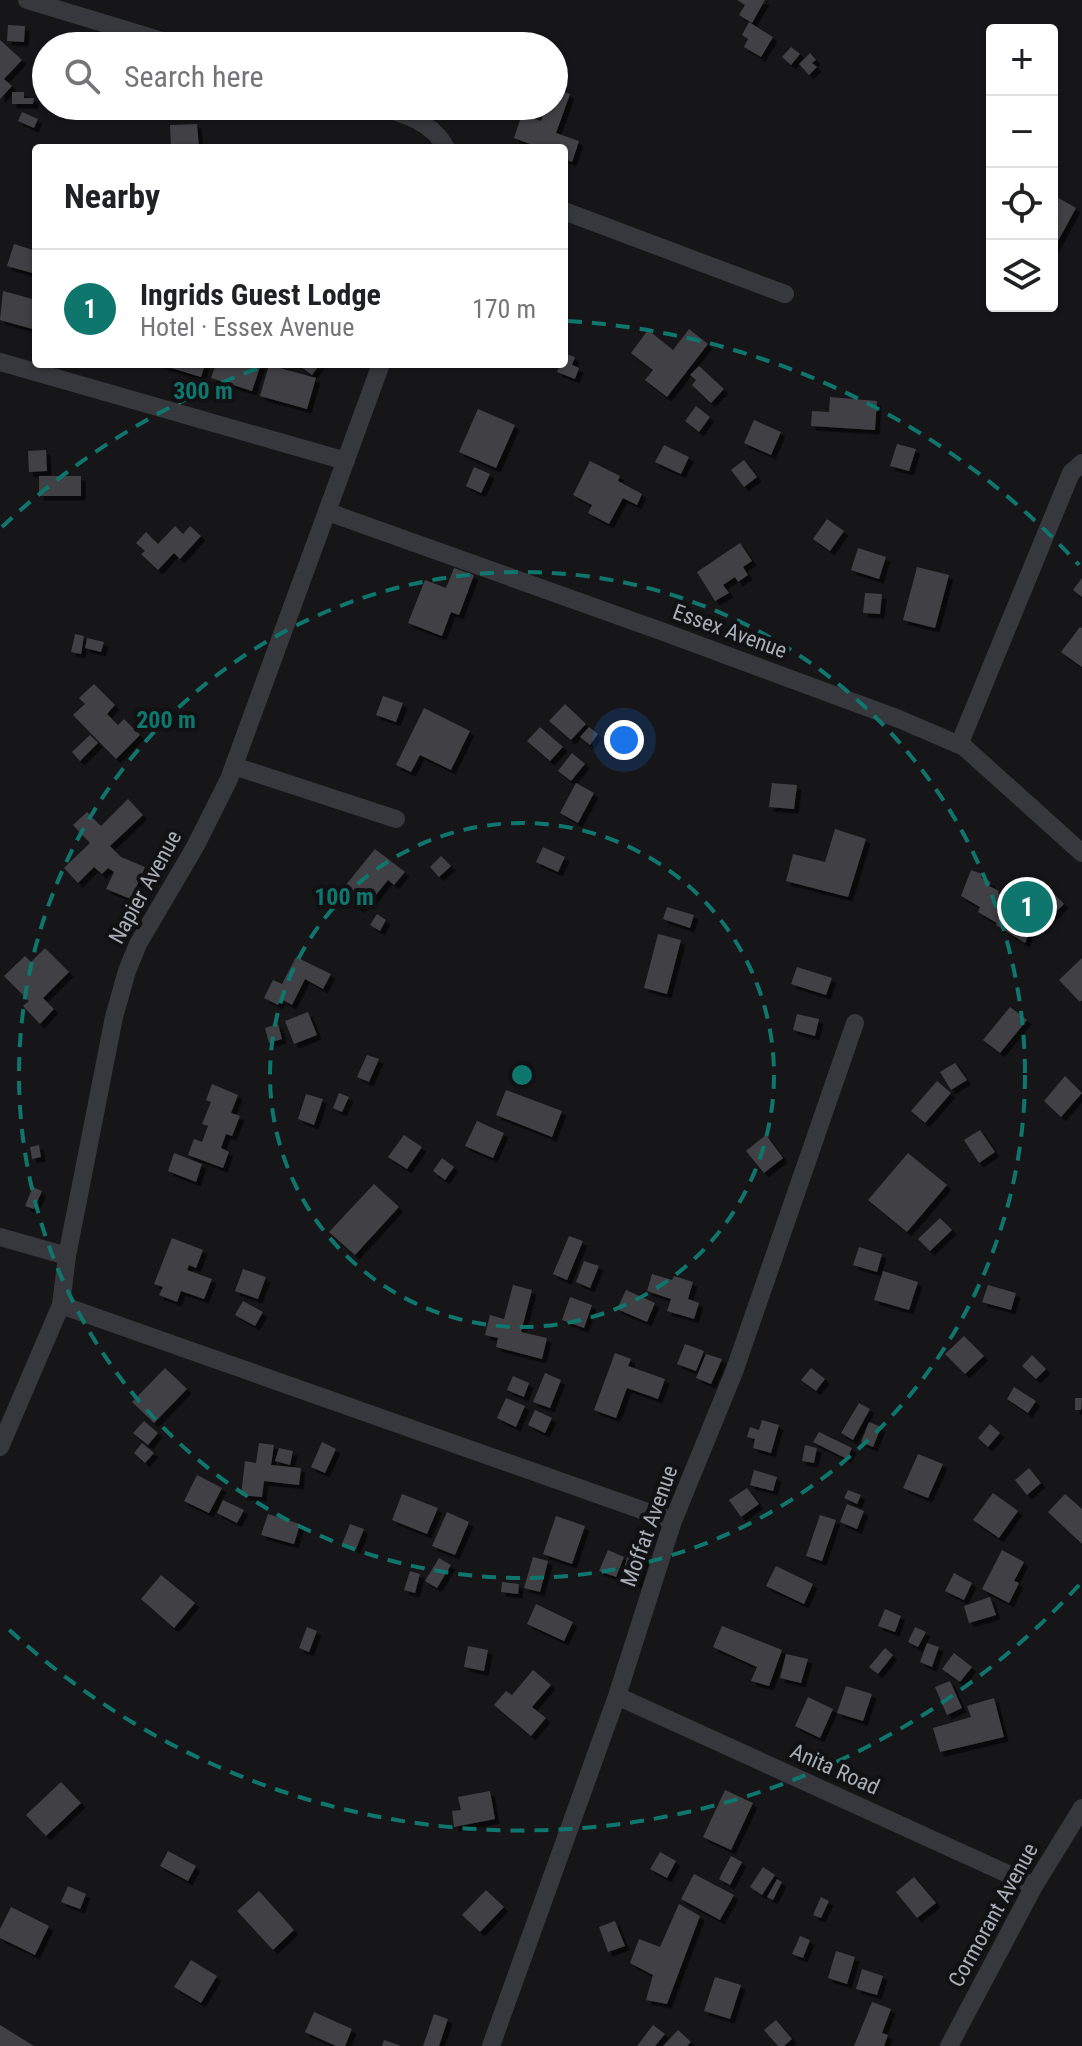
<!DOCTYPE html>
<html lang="en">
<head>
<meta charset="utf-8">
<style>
	:root { --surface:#fff; --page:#f6f6f6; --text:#202124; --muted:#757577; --line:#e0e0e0; --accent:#0f766e }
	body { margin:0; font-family:"Roboto Condensed",sans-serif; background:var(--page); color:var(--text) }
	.controls { position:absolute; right:24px; top:24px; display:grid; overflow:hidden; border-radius:8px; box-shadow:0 2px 6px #0004 }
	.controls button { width:72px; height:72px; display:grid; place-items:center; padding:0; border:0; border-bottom:2px solid var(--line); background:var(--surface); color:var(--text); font:40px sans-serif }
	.you { position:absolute; left:624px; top:740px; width:28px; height:28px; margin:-20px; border:6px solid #fff; border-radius:50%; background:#1a73e8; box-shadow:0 0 0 12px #1a73e833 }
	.badge { display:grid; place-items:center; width:52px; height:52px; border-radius:50%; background:var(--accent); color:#fff; font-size:26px; font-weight:700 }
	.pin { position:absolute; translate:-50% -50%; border:4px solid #fff; box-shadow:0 2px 8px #0006 }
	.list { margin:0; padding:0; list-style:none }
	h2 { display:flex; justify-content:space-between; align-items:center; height:104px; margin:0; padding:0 32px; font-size:34px }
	h2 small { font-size:26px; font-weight:400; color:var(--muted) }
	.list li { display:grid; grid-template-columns:52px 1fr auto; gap:24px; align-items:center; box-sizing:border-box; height:120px; padding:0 32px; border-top:2px solid var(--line) }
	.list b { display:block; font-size:30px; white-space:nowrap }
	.list p { margin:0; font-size:26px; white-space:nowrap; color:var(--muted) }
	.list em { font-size:26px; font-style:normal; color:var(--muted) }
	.icon { flex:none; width:44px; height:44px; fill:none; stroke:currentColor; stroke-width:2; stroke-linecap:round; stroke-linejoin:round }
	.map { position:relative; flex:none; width:1082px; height:2046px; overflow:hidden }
	.search { position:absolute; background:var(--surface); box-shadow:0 2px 6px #0004; left:32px; top:32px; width:536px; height:88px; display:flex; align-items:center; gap:20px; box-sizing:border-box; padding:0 28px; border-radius:44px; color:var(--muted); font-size:30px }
	.panel { position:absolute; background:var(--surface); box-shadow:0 2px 6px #0004; left:32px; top:144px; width:536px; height:224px; border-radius:8px }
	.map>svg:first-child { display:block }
	.building { fill:#404145; filter:url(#shadow) }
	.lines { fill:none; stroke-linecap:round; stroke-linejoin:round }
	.minor { stroke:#37383d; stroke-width:18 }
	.ring { fill:none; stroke:#0f766e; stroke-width:4; stroke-dasharray:14 10 }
	.labels { text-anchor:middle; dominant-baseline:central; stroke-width:8; stroke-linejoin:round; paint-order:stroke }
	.street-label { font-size:22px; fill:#a8adb8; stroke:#111113 }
	.centre { fill:#0f766e; stroke:#111113; stroke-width:4 }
	.ring-label { font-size:24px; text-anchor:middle; font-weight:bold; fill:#0f766e; stroke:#111113; stroke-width:8; stroke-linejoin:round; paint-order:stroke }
</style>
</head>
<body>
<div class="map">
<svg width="1082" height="2046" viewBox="0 0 1082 2046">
	<defs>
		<filter id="shadow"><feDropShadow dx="4.5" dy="4.5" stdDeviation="0" flood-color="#0009"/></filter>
	</defs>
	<rect width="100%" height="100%" fill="#161618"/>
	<path class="building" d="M 737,0 L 765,0 L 752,23 L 739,15 L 745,5 Z
		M 749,22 L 773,37 L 761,57 L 744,47 L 748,39 L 742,35 Z
		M 8,25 L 25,26 L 24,42 L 7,41 Z
		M 0,40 L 22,60 L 4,79 L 12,86 L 0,99 Z
		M 791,47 L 800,54 L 791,65 L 782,57 Z
		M 810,53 L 816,60 L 812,63 L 817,67 L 809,75 L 799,64 Z
		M 554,88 L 570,94 L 556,133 L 579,141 L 572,162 L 564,159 L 564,148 L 529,148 L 530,144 L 514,138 L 522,114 L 541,121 L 546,106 L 554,106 Z
		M 12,92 L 24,92 L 24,98 L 34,98 L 33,104 L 12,104 Z
		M 22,112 L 38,119 L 34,128 L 18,121 Z
		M 197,124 L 199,148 L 171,148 L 170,125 Z
		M 1055,196 L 1076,208 L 1052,252 L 1052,202 Z
		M 14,244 L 36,251 L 36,274 L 7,266 Z
		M 3,291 L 36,300 L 36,330 L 0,320 Z
		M 689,329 L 708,344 L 667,397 L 645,380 L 653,370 L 631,353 L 648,330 L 673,350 Z
		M 564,353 L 575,357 L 572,365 L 579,368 L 575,379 L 557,372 L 560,364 L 564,364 Z
		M 158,364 L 205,364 L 201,377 Z
		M 216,364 L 261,364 L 252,391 L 211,378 Z
		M 297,364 L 320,364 L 312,375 Z
		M 269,365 L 316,378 L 307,409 L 260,396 Z
		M 699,366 L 724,389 L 711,403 L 692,385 L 696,380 L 690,375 Z
		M 830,397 L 877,401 L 875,430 L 811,426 L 812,411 L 829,412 Z
		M 696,406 L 710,417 L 699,432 L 685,421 Z
		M 478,409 L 515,425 L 496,468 L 459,452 Z
		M 754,420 L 781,432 L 771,455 L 744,443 Z
		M 897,444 L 916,449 L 909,471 L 890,466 Z
		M 664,445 L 689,457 L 681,474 L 655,462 Z
		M 46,450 L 47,471 L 29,472 L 28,451 Z
		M 744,460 L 757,477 L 744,487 L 731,470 Z
		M 590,461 L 620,476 L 618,481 L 642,494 L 637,505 L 623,498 L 609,524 L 588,513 L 592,505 L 573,495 Z
		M 474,467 L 490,474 L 481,493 L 466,486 Z
		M 39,476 L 81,476 L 81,496 L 39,496 Z
		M 827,519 L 844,531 L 830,551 L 813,539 Z
		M 175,526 L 183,534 L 190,526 L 201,536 L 180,559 L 174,553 L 158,570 L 141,554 L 145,551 L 136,543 L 146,532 L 158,544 Z
		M 740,543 L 752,561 L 743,567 L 748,575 L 738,582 L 735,577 L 723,585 L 729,593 L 715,601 L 697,572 Z
		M 858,548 L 886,557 L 879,579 L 851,570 Z
		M 917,567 L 949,575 L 935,628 L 903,620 Z
		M 454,568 L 474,575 L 459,615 L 451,612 L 442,636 L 408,623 L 425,580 L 446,588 Z
		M 1082,578 L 1082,597 L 1073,590 Z
		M 865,593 L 882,594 L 880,614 L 863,613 Z
		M 1080,627 L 1082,628 L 1082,667 L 1061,652 Z
		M 75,634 L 84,636 L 81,654 L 71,652 Z
		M 87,638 L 104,642 L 101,652 L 85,648 Z
		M 94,684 L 115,705 L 107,714 L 118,725 L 124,719 L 140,735 L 116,759 L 73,715 L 85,704 L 79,698 Z
		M 383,696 L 403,703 L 396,722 L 376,715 Z
		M 565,704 L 586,724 L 571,740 L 549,721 Z
		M 424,708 L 470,731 L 451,770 L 420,755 L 411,772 L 396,765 Z
		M 540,727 L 563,747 L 550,761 L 527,741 Z
		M 589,727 L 598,734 L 590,745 L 580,737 Z
		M 90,735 L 98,743 L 80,761 L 72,752 Z
		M 572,753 L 585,764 L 571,781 L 558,771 Z
		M 576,783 L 594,793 L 578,823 L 560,813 Z
		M 772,783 L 797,785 L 794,809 L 769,807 Z
		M 128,799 L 143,815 L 110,846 L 121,857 L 145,867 L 131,899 L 106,889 L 114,872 L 108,868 L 102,874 L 94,867 L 78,883 L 64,868 L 90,843 L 73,825 L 87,812 L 101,826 Z
		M 835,829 L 866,839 L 848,897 L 786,881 L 793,854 L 825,862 Z
		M 543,847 L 565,857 L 558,872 L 536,862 Z
		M 375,849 L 405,872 L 394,885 L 388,880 L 368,905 L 365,902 L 360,909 L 344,895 L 348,889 L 345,886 Z
		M 441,856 L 451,866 L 439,877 L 430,867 Z
		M 971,870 L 982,874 L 981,878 L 991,882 L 989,886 L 999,891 L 998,893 L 1008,897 L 1007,900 L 1017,904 L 1015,910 L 1025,914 L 1023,920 L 1033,924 L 1025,943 L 996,925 L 997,923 L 978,912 L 980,907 L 961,896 Z
		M 1052,892 L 1064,904 L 1044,923 L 1033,912 Z
		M 667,907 L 694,915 L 690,928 L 663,919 Z
		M 377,914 L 386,920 L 380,931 L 370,925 Z
		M 658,934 L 681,940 L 667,994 L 644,988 Z
		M 45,948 L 69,972 L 43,998 L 54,1009 L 40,1024 L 23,1006 L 29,1001 L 4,976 L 25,956 L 31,962 Z
		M 296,957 L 331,974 L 323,989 L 305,979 L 292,1005 L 281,999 L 278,1005 L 264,998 L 273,980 L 282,984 Z
		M 1082,958 L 1082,1000 L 1080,1002 L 1059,980 Z
		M 797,967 L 832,978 L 826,995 L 791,984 Z
		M 1010,1007 L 1027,1020 L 1000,1053 L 983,1040 Z
		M 308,1012 L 317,1035 L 294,1044 L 285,1021 Z
		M 797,1014 L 819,1019 L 815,1036 L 793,1030 Z
		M 278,1024 L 282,1039 L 269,1043 L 265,1028 Z
		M 367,1055 L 379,1059 L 369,1082 L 357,1077 Z
		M 955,1063 L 967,1080 L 951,1090 L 940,1072 Z
		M 1065,1076 L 1082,1093 L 1061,1117 L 1044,1101 Z
		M 937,1081 L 951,1093 L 925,1123 L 911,1111 Z
		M 212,1084 L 238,1095 L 231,1113 L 240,1116 L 232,1136 L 226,1134 L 221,1148 L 229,1152 L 223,1168 L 188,1155 L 194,1139 L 202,1142 L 208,1126 L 202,1124 L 211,1102 L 206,1100 Z
		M 506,1090 L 562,1111 L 552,1137 L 496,1115 Z
		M 339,1093 L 349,1097 L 342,1112 L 333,1108 Z
		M 306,1094 L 323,1099 L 314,1125 L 298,1119 Z
		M 477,1121 L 504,1133 L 493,1158 L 465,1146 Z
		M 980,1130 L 995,1152 L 979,1163 L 964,1140 Z
		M 404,1135 L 422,1147 L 407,1169 L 388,1157 Z
		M 766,1135 L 783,1158 L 764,1173 L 746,1151 Z
		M 39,1145 L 41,1157 L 32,1159 L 30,1147 Z
		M 174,1153 L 202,1164 L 196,1182 L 168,1171 Z
		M 908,1153 L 947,1185 L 907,1232 L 868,1200 Z
		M 442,1158 L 454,1167 L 445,1180 L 433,1171 Z
		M 374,1184 L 399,1207 L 355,1255 L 329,1232 Z
		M 33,1187 L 42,1191 L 34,1209 L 25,1206 Z
		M 940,1218 L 952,1230 L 930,1251 L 918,1239 Z
		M 569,1236 L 583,1241 L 567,1280 L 553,1274 Z
		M 172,1238 L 203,1250 L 196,1268 L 189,1265 L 187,1270 L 212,1279 L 204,1299 L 181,1291 L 177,1302 L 159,1295 L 163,1287 L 154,1284 Z
		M 859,1247 L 882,1254 L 877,1272 L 853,1265 Z
		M 584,1261 L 599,1266 L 590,1288 L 576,1282 Z
		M 243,1269 L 266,1277 L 258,1299 L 235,1291 Z
		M 883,1271 L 918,1282 L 909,1310 L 874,1300 Z
		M 652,1274 L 672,1280 L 674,1276 L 693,1282 L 688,1299 L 699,1303 L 694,1319 L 667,1311 L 671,1299 L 647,1291 Z
		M 513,1285 L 532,1290 L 521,1332 L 547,1338 L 542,1359 L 496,1347 L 498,1338 L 485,1335 L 490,1315 L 504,1319 Z
		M 988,1285 L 1016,1293 L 1011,1310 L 982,1302 Z
		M 626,1290 L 655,1303 L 647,1322 L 617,1309 Z
		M 570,1297 L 592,1305 L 584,1328 L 562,1320 Z
		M 243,1301 L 263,1312 L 255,1326 L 235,1315 Z
		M 964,1336 L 984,1356 L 965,1374 L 945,1354 Z
		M 685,1344 L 704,1351 L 696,1371 L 677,1364 Z
		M 615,1353 L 631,1359 L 628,1366 L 665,1379 L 658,1399 L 627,1388 L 616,1418 L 594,1410 Z
		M 706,1354 L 722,1359 L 711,1384 L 696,1378 Z
		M 1032,1355 L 1046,1369 L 1036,1379 L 1022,1366 Z
		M 165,1368 L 187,1389 L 154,1423 L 132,1402 Z
		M 811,1368 L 825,1379 L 816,1391 L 801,1380 Z
		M 545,1373 L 561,1380 L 550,1408 L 533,1402 Z
		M 513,1376 L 529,1383 L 524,1397 L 507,1390 Z
		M 1014,1387 L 1036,1401 L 1028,1413 L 1007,1399 Z
		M 506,1398 L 525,1406 L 516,1427 L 497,1418 Z
		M 1075,1398 L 1082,1398 L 1081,1410 L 1075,1410 Z
		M 859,1403 L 870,1409 L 853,1440 L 841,1433 Z
		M 535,1410 L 552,1418 L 545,1433 L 528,1425 Z
		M 762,1420 L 779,1425 L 771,1453 L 753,1448 L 755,1439 L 747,1437 L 750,1427 L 759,1430 Z
		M 144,1421 L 158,1433 L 148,1445 L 133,1433 Z
		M 869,1422 L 881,1427 L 873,1447 L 861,1442 Z
		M 990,1424 L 1000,1433 L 988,1447 L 978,1438 Z
		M 819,1432 L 852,1448 L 847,1459 L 813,1442 Z
		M 322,1442 L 336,1449 L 325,1473 L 311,1467 Z
		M 142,1443 L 154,1453 L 145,1463 L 134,1453 Z
		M 259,1443 L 274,1445 L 271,1465 L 301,1468 L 299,1485 L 264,1481 L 262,1497 L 241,1495 L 245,1461 L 256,1463 Z
		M 805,1445 L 817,1448 L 814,1463 L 802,1461 Z
		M 279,1448 L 293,1451 L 290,1465 L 275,1461 Z
		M 918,1454 L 943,1464 L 928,1498 L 903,1488 Z
		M 1029,1468 L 1041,1483 L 1027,1495 L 1015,1480 Z
		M 754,1470 L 777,1477 L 773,1491 L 750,1485 Z
		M 197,1475 L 222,1488 L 209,1513 L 184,1501 Z
		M 747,1488 L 759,1504 L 741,1517 L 729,1500 Z
		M 848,1490 L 861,1495 L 857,1504 L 844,1498 Z
		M 993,1493 L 1018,1511 L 999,1538 L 973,1520 Z
		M 402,1494 L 438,1508 L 427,1534 L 392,1520 Z
		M 1065,1494 L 1082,1509 L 1082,1544 L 1048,1512 Z
		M 223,1500 L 244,1510 L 237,1523 L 217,1513 Z
		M 847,1504 L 864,1511 L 857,1529 L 840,1522 Z
		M 447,1512 L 469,1522 L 455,1555 L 432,1546 Z
		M 268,1514 L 300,1524 L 294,1544 L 261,1535 Z
		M 820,1515 L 836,1520 L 822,1561 L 806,1556 Z
		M 556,1516 L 585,1526 L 572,1564 L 543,1554 Z
		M 350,1524 L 364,1529 L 356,1549 L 342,1544 Z
		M 608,1550 L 624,1557 L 616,1577 L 599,1571 Z
		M 1002,1550 L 1024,1562 L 1014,1581 L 1019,1583 L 1009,1603 L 982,1589 Z
		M 629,1551 L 645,1555 L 637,1584 L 621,1580 Z
		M 533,1557 L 548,1561 L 540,1592 L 524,1588 Z
		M 439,1558 L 451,1565 L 437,1588 L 425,1581 Z
		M 776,1566 L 813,1584 L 804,1604 L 766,1586 Z
		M 410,1571 L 420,1574 L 415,1593 L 404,1590 Z
		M 954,1573 L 972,1583 L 964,1600 L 945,1591 Z
		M 161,1575 L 195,1603 L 174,1628 L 141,1599 Z
		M 502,1582 L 519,1584 L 518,1594 L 501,1592 Z
		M 990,1597 L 996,1615 L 969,1623 L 964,1606 Z
		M 536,1604 L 573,1622 L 564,1641 L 527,1624 Z
		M 885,1609 L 901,1616 L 895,1632 L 878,1626 Z
		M 722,1626 L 782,1650 L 769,1686 L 751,1681 L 757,1667 L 713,1647 Z
		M 307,1627 L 317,1631 L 309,1652 L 299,1648 Z
		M 915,1627 L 926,1632 L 918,1647 L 908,1642 Z
		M 927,1643 L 939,1647 L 932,1667 L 920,1662 Z
		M 468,1646 L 488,1650 L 484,1671 L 464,1667 Z
		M 885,1648 L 893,1655 L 878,1674 L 869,1667 Z
		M 954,1653 L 972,1667 L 960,1682 L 942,1669 Z
		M 786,1654 L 808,1659 L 801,1683 L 780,1678 Z
		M 533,1670 L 551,1685 L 532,1707 L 546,1718 L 531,1736 L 494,1705 L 506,1691 L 512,1695 Z
		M 950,1681 L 962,1708 L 947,1715 L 935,1687 Z
		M 846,1686 L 872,1694 L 863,1721 L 837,1713 Z
		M 808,1697 L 833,1709 L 820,1738 L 795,1726 Z
		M 994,1698 L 1004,1737 L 940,1752 L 933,1728 L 971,1717 L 967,1706 Z
		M 61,1782 L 81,1803 L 46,1836 L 26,1815 Z
		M 725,1790 L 753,1803 L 731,1850 L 703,1837 Z
		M 490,1791 L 495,1819 L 454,1827 L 452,1811 L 461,1810 L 458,1797 Z
		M 168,1851 L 196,1866 L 188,1881 L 160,1866 Z
		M 660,1852 L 676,1861 L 667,1878 L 650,1869 Z
		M 731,1856 L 742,1862 L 730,1885 L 719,1879 Z
		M 763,1867 L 775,1875 L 762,1895 L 750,1887 Z
		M 694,1874 L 734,1895 L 720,1920 L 681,1899 Z
		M 914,1877 L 936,1903 L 917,1918 L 896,1892 Z
		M 777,1879 L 782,1882 L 773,1900 L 767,1897 Z
		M 68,1886 L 86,1894 L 80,1909 L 61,1902 Z
		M 486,1890 L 504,1907 L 480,1932 L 462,1915 Z
		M 259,1891 L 294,1930 L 273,1950 L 237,1911 Z
		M 821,1897 L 829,1901 L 821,1918 L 813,1915 Z
		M 679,1904 L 700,1916 L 667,2004 L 646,2000 L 653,1975 L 630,1963 L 639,1939 L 660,1947 Z
		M 11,1907 L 49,1926 L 35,1955 L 0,1938 L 0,1929 Z
		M 615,1921 L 625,1946 L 608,1952 L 599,1927 Z
		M 800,1936 L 810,1940 L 803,1958 L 792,1954 Z
		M 836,1951 L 855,1957 L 847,1984 L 828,1978 Z
		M 191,1960 L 217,1976 L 201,2003 L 174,1987 Z
		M 862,1969 L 883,1976 L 877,1995 L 856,1989 Z
		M 715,1977 L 741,1985 L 730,2019 L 704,2011 Z
		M 872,2002 L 891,2009 L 882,2033 L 888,2035 L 884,2046 L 854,2046 Z
		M 314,2012 L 352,2029 L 345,2046 L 336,2046 L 305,2032 Z
		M 434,2014 L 448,2019 L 439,2046 L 423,2046 Z
		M 776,2020 L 792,2039 L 784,2046 L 778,2046 L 764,2030 Z
		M 0,2025 L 34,2046 L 0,2046 Z
		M 653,2025 L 665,2034 L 655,2046 L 637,2046 Z
		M 678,2030 L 691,2042 L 687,2046 L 663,2046 Z
		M 384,2040 L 401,2046 L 382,2046 Z"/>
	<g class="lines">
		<path class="minor" d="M 27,0 L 179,46
			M 376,106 C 404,114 432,121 446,148
			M 564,211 L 785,294
			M 0,362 L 346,461
			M 328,512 L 661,631 L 899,719 L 964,747 L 1082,853
			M 959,745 L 1071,473 L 1082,463
			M 234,766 L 396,819
			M 0,1237 L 67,1256
			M 61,1305 L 673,1521
			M 0,1447 L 61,1305 L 67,1256 L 114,1017 L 127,971 L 138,944 L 195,847 L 229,779 L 381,364
			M 617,1696 L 1034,1886
			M 491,2046 L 617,1696 L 673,1521 L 734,1372 L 855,1023
			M 949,2046 L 1034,1886 L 1082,1808"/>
	</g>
	<g class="ring">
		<circle cx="522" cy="1075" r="252"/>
		<circle cx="522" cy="1075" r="503"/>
		<path d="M1079 1585A755 755 0 0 1 2 1623M2 527A755 755 0 0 1 264 366M568 321A755 755 0 0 1 1079 565"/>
	</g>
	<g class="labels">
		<g class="street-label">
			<text transform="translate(730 631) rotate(20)">Essex Avenue</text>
			<text transform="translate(145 887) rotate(-61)">Napier Avenue</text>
			<text transform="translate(649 1526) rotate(-70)">Moffat Avenue</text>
			<text transform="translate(835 1769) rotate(24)">Anita Road</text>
			<text transform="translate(993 1915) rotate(-61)">Cormorant Avenue</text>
		</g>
	</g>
	<circle cx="522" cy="1075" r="12" class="centre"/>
	<g class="ring-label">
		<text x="203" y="399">300 m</text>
		<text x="166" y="728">200 m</text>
		<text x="344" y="905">100 m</text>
	</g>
</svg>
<div class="controls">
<button>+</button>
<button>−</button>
<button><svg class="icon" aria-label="locate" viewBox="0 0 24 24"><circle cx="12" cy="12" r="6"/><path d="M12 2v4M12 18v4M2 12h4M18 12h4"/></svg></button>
<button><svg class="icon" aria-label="layers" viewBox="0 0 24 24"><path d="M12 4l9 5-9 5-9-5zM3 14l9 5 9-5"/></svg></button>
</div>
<div class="you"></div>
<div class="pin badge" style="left:1027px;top:907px">1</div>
<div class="search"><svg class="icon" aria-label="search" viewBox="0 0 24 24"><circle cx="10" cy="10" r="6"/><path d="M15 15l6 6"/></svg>Search here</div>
<section class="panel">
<h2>Nearby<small></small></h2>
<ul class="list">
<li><span class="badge">1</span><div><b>Ingrids Guest Lodge</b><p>Hotel · Essex Avenue</p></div><em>170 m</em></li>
</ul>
</section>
</div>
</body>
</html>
